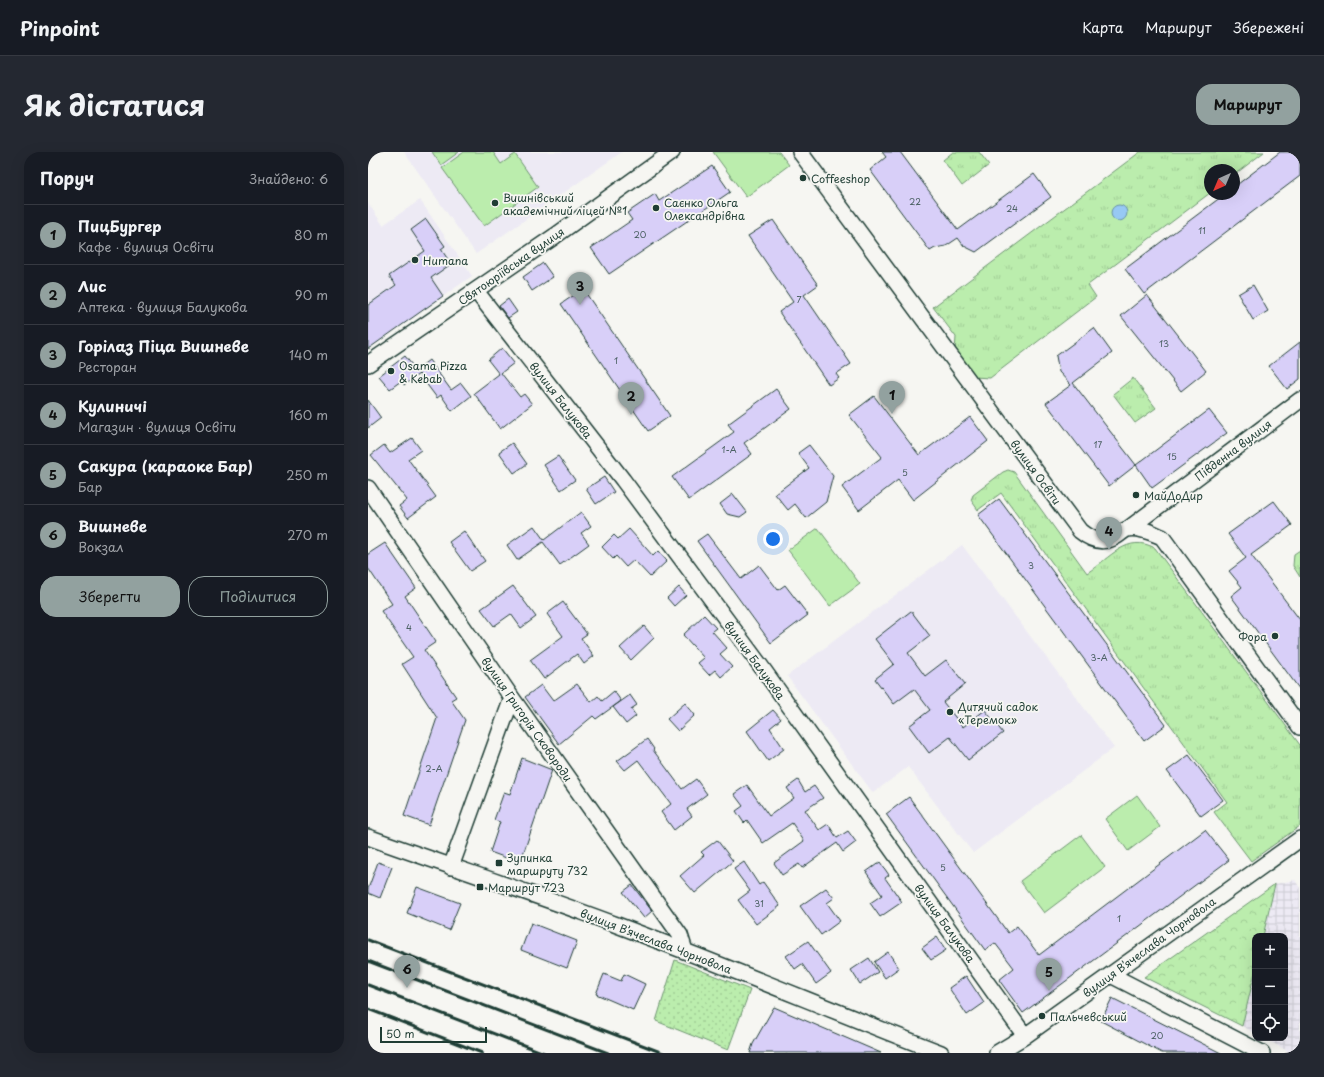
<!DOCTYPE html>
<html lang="uk">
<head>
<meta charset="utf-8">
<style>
	:root { --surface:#171b24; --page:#242831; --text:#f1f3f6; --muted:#9ea1a6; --line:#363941; --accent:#92a19f }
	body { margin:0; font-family:"Playpen Sans",sans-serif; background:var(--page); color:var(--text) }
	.controls { position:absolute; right:12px; bottom:12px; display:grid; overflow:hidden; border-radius:8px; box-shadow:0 4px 16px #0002 }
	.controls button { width:36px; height:36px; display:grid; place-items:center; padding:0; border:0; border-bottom:1px solid var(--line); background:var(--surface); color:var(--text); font:20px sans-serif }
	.compass { position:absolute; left:836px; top:12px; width:36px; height:36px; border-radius:50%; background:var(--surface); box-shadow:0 4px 16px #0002; rotate:224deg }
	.scale { position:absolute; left:12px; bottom:10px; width:107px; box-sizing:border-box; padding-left:4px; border:2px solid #1f3d34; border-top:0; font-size:11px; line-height:14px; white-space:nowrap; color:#1f3d34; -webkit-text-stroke:3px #f6f6f2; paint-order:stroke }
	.you { position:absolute; left:405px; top:387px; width:14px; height:14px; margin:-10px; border:3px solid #fff; border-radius:50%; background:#1a73e8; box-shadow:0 0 0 6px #1a73e833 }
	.badge { display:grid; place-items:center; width:26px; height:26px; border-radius:50%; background:var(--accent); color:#111; font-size:13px; font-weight:700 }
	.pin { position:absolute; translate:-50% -33px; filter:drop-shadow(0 1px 2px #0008) }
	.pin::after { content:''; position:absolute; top:21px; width:14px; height:12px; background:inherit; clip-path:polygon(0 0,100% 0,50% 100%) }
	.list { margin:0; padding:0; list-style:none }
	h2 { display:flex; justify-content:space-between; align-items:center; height:52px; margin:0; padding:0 16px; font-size:17px }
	h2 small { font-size:13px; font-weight:400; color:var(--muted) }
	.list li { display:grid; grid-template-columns:26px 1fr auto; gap:12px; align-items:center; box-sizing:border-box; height:60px; padding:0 16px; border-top:1px solid var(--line) }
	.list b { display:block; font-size:15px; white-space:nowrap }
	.list p { margin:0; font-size:13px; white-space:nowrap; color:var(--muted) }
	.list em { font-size:13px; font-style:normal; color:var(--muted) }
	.actions { display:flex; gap:8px; padding:12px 16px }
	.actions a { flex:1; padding:9px 0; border:1px solid var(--accent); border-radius:16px; text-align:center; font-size:14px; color:var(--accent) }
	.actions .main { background:var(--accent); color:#111 }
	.icon { flex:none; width:22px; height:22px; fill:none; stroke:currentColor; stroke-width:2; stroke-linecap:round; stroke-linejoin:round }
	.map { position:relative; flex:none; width:932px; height:901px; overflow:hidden; border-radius:16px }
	header { display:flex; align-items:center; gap:24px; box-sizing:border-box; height:56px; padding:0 20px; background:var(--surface); border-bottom:1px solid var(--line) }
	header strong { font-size:19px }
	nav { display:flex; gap:22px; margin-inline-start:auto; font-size:14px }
	.intro { display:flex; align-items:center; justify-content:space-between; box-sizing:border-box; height:96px; padding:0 24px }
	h1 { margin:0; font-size:28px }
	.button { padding:10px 18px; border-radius:16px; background:var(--accent); color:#111; font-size:14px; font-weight:700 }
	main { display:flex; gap:24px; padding:0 24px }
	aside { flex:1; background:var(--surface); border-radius:16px; box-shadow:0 4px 16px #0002 }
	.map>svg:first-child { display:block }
	.built { fill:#edeaf4 }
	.industrial { fill:url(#industrial-grid) }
	.grass { fill:url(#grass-dots); stroke:#6d9570 }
	.forest { fill:url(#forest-crowns); stroke:#6d9570 }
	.park { fill:url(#park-tufts); stroke:#6d9570 }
	.garden { fill:#bbedad; stroke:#6d9570 }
	.water { fill:#97c9f4; stroke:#6791a7 }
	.building { fill:#d8cff8; stroke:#1f3d34 }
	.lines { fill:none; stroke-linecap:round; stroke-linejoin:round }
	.minor-casing { stroke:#1f3d34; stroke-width:18 }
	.minor { stroke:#f6f6f2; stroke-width:15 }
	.rail { stroke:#1f3d34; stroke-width:3 }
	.poi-dot { fill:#1f3d34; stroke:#f6f6f2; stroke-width:1.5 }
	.labels { text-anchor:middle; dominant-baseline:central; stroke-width:3.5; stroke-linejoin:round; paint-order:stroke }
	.number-label { font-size:9px; fill:#4d6265 }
	.poi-label { font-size:11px; fill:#1f3d34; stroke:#f6f6f2; text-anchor:start }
	.street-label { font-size:11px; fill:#1f3d34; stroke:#f6f6f2 }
</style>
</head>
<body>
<header>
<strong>Pinpoint</strong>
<nav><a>Карта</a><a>Маршрут</a><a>Збережені</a></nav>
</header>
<div class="intro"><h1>Як дістатися</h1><a class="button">Маршрут</a></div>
<main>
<aside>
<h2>Поруч<small>Знайдено: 6</small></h2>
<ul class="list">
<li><span class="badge">1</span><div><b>ПицБургер</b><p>Кафе · вулиця Освіти</p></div><em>80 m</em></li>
<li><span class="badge">2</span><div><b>Лис</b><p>Аптека · вулиця Балукова</p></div><em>90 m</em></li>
<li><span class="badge">3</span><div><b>Горілаз Піца Вишневе</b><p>Ресторан</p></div><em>140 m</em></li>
<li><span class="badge">4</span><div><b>Кулиничі</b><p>Магазин · вулиця Освіти</p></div><em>160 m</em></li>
<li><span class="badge">5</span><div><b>Сакура (караоке Бар)</b><p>Бар</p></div><em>250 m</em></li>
<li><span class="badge">6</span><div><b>Вишневе</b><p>Вокзал</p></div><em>270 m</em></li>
</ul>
<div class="actions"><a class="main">Зберегти</a><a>Поділитися</a></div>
</aside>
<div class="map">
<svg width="932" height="901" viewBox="0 0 932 901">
	<defs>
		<pattern id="industrial-grid" width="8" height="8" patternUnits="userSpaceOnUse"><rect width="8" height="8" fill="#edeaf4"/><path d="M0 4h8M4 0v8" fill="none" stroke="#cbcad2"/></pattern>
		<pattern id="grass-dots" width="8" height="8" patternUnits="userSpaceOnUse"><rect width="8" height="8" fill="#bbedad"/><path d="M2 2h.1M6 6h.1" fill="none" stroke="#a0cc95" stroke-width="1.8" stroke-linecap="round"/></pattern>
		<pattern id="forest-crowns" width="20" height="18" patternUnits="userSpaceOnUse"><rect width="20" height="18" fill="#bbedad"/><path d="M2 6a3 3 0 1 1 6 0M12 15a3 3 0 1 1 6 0" fill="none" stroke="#a0cc95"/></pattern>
		<pattern id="park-tufts" width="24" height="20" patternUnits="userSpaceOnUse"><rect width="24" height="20" fill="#bbedad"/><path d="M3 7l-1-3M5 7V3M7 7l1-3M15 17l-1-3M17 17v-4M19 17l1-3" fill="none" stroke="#a0cc95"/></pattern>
	</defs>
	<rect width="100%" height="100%" fill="#f6f6f2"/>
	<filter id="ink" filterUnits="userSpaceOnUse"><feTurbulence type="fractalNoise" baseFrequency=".025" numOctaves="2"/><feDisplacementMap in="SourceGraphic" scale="8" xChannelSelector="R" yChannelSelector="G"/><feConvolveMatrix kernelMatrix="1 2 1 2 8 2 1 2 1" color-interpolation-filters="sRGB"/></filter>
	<g filter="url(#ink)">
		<path class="built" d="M 36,0 L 254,0 L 108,102 Z
			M 52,48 L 104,124 L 0,197 L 0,51 L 15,73 Z
			M 594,393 L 746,596 L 605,701 L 540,615 L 505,641 L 419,524 Z"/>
		<path class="industrial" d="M 927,728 L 932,736 L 932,901 L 923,901 L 896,886 L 917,886 L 917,784 L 895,784 L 907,732 Z
			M 887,820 L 887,881 L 874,874 Z"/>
		<path class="grass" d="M 307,808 L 382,838 L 360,898 L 288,869 Z"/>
		<path class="forest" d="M 907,732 L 895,784 L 887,784 L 887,820 L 874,874 L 776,825 Z"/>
		<path class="park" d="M 585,0 L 611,0 L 621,13 L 594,34 L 575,8 Z
			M 772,0 L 896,0 L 866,23 L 866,18 L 842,18 L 842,41 L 720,133 L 728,145 L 622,226 L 606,225 L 587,200 L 588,185 L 565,155 Z
			M 765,226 L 788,256 L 767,271 L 745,242 Z
			M 640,318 L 646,320 L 719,421 C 742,406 759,381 787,396 L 932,593 L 932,674 L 883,709 L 846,660 L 859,650 L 633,341 L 610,358 L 603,348 L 605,343 L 635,320 Z
			M 932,398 L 932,425 L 925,414 L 926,402 Z"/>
		<path class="garden" d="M 64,0 L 91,0 L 73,13 Z
			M 96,0 L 125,0 L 133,12 L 147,2 L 170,35 L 116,74 L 74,16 Z
			M 345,0 L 411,0 L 421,13 L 378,45 Z
			M 450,376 L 492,432 L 462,454 L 420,398 Z
			M 769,643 L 792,675 L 760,699 L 737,667 Z
			M 713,683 L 737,715 L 676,761 L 652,729 Z"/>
		<path class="water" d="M743 61a8 8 0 1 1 16 0a8 8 0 1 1-16 0Z"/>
		<path class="building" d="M 514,0 L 532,0 L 590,78 L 666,22 L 683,45 L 608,100 L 596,94 L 590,86 L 578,94 L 567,96 L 562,99 L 502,18 L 518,5 Z
			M 912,0 L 932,0 L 932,24 L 776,142 L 757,117 L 857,42 L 866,42 L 866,35 Z
			M 344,14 L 362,40 L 241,122 L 223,96 L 264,68 L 259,61 L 287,42 L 291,49 Z
			M 58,67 L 77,94 L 73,97 L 83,112 L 63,126 L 75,144 L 0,197 L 0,153 L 28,133 L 21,124 L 57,99 L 43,78 Z
			M 405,68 L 450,133 L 436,143 L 483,212 L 468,222 L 471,226 L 461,233 L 411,160 L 425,150 L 380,84 Z
			M 175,111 L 185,125 L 164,139 L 155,125 Z
			M 885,133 L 900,159 L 885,168 L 870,142 Z
			M 215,137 L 302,264 L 280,279 L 193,152 Z
			M 779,143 L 838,219 L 813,239 L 753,164 Z
			M 140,147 L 149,160 L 140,166 L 131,154 Z
			M 726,176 L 744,201 L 705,231 L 768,313 L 741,334 L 678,251 L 703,233 L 691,220 L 688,204 Z
			M 932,190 L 932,227 L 919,237 L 901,214 Z
			M 134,196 L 146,211 L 133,221 L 152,245 L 156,242 L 164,252 L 132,277 L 106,241 L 131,222 L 120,208 Z
			M 37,204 L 51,222 L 36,233 L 33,229 L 22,237 L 11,224 Z
			M 61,208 L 83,238 L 93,231 L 103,244 L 84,259 L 73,243 L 69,246 L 48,218 Z
			M 408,237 L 423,257 L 376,291 L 384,302 L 321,348 L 304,325 L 366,280 L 360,272 Z
			M 506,244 L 551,303 L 602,265 L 620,289 L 545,348 L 530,328 L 491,358 L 474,335 L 514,305 L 481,263 Z
			M 0,248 L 13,266 L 0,276 Z
			M 841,258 L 859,281 L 784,336 L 768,313 Z
			M 44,286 L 53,298 L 40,307 L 68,345 L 40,366 L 31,354 L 39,348 L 3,303 L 16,293 L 22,301 Z
			M 144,291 L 159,312 L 146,321 L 131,300 Z
			M 441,293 L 465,324 L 458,350 L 438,366 L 427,352 L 420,358 L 407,342 L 441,316 L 430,301 Z
			M 190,304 L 207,328 L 193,338 L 176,313 Z
			M 236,325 L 246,340 L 228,352 L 218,337 Z
			M 365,342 L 379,360 L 372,365 L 359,362 L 352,352 Z
			M 631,347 L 798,573 L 776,589 L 610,363 Z
			M 906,349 L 924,373 L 883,403 L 932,468 L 932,538 L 863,444 L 874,435 L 861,419 L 878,406 L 860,382 Z
			M 213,360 L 223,374 L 213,381 L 221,392 L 192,413 L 175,390 L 149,408 L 139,393 L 166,374 L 176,388 Z
			M 261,377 L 285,404 L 290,399 L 299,409 L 282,425 L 266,408 L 258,415 L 248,404 L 245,407 L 234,395 L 246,383 L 250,387 Z
			M 96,379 L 117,409 L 102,419 L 81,390 Z
			M 339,382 L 373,427 L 391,413 L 410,438 L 417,433 L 440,463 L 403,491 L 329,389 Z
			M 17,391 L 48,436 L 37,444 L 68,490 L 56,498 L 88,545 L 83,548 L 97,568 L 61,673 L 36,664 L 69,566 L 34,512 L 45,505 L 13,459 L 24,452 L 0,416 L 0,402 Z
			M 145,434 L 168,465 L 153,476 L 143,462 L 126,474 L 113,457 Z
			M 311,435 L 318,443 L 306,454 L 299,446 Z
			M 195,450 L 219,482 L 213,486 L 226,504 L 216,512 L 209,502 L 176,527 L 162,508 L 195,484 L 179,462 Z
			M 543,459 L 562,484 L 540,501 L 557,524 L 578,508 L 597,532 L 575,550 L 595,575 L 617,558 L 635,581 L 600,608 L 582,585 L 561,601 L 541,574 L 562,558 L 546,537 L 526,552 L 507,527 L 526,512 L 507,487 Z
			M 336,463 L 348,476 L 344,479 L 359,496 L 352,502 L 364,515 L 353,525 L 347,518 L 341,523 L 330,511 L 336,506 L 315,483 Z
			M 276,474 L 286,486 L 263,508 L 252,496 Z
			M 209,532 L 223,550 L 230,544 L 234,549 L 246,539 L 253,549 L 228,567 L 225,564 L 191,592 L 157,545 L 173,533 L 185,549 Z
			M 262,543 L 269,553 L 263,557 L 268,564 L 258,572 L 245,555 Z
			M 317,551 L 327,563 L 310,579 L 299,567 Z
			M 405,558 L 413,567 L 402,576 L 416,597 L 400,609 L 379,579 Z
			M 279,587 L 286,597 L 285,598 L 314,637 L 328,627 L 339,642 L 319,657 L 324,664 L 306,678 L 293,660 L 303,652 L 270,608 L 257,618 L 249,609 Z
			M 821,603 L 855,648 L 833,664 L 799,619 Z
			M 154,606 L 184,618 L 152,711 L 122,700 L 132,670 L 126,668 L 136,640 L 142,642 Z
			M 430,628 L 437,640 L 446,634 L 455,646 L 437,658 L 451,678 L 460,672 L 469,686 L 480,679 L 488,690 L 475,700 L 469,691 L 434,716 L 431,712 L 414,723 L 406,711 L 436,689 L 424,671 L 395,691 L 379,668 L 376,671 L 368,659 L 375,654 L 366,642 L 379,633 L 401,664 L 426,646 L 419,636 Z
			M 541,645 L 640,781 L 649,774 L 671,803 L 837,678 L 861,708 L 655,861 L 631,828 L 646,816 L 627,791 L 617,798 L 518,662 Z
			M 349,688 L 365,709 L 327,741 L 312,724 L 336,703 L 333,700 Z
			M 10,710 L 24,715 L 12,746 L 0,741 L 0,737 Z
			M 376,710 L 391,733 L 395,730 L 412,754 L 388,772 L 370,748 L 382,739 L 366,717 Z
			M 512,710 L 521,723 L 517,726 L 534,750 L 512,765 L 502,751 L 514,743 L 498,720 Z
			M 264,733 L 284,759 L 276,766 L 255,740 Z
			M 49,735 L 92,751 L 81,778 L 39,761 Z
			M 458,736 L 466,746 L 459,751 L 472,769 L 453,783 L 432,754 Z
			M 163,771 L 209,789 L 199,816 L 153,798 Z
			M 569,785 L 578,798 L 563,808 L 554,796 Z
			M 440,789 L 463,821 L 448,832 L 434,812 L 427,817 L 418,804 Z
			M 520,800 L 531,816 L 517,826 L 506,810 Z
			M 501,806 L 510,820 L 492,832 L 483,818 Z
			M 236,822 L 253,829 L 256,822 L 277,832 L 265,858 L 228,842 Z
			M 598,824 L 616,851 L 599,863 L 581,836 Z
			M 744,846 L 853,901 L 794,901 L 733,869 Z
			M 406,855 L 513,901 L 382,901 L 385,892 Z"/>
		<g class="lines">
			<g class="minor-casing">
				<path id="minor" d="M 432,0 L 712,379 C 723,388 735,393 749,384 C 752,382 756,378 760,377 C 771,374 784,381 794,385 L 932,575
					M 108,139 L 255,328 L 392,513 L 657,884
					M 0,212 L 187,84 L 304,0
					M 0,336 L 144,546 L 312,783 L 317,799
					M 760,377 L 932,248
					M 0,685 C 83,715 167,742 249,773 C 358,814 465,859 573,901
					M 83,715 L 144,546
					M 743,823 L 894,901
					M 629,901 L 657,884 L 932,687"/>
			</g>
			<use href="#minor" class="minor"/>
			<path class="rail" d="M 0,788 L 295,901
				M 0,809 L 240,901
				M 0,833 L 176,901
				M 0,857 L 114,901"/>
		</g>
	</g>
	<g class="poi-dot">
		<circle cx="435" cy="26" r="4"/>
		<circle cx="127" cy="51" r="4"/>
		<circle cx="288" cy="56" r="4"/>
		<circle cx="47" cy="108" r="4"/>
		<circle cx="23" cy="219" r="4"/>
		<circle cx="768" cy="343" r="4"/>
		<circle cx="907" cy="484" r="4"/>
		<circle cx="582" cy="560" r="4"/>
		<rect x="127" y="707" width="8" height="8" rx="2"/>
		<rect x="108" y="731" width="8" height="8" rx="2"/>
		<circle cx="674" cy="864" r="4"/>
	</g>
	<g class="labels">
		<g class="number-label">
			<text x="547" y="49">22</text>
			<text x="644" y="56">24</text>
			<text x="834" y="78">11</text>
			<text x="272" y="82">20</text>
			<text x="431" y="147">7</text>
			<text x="796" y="191">13</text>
			<text x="248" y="208">1</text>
			<text x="730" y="292">17</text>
			<text x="361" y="297">1-А</text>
			<text x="804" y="304">15</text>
			<text x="537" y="320">5</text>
			<text x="663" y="413">3</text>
			<text x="41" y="475">4</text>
			<text x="731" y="505">3-А</text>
			<text x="66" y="616">2-А</text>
			<text x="575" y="715">5</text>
			<text x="391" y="751">31</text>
			<text x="751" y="766">1</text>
			<text x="789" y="883">20</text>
		</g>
		<g class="poi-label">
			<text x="443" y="26">Coffeeshop</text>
			<text x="135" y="45">Вишнівський<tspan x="135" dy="13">академічний ліцей №1</tspan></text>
			<text x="296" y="50">Саєнко Ольга<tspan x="296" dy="13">Олександрівна</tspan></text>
			<text x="55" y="108">Humana</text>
			<text x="31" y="213">Osama Pizza<tspan x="31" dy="13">&amp; Kebab</tspan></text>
			<text x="776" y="343">МайДоДир</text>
			<text x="899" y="484" text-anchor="end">Фора</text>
			<text x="590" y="554">Дитячий садок<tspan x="590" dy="13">«Теремок»</tspan></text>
			<text x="139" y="705">Зупинка<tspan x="139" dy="13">маршруту 732</tspan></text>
			<text x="120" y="735">Маршрут 723</text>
			<text x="682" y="864">Пальчевський</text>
		</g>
		<g class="street-label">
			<text transform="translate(143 114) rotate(-35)">Святоюріївська вулиця</text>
			<text transform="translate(193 248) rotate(52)">вулиця Балукова</text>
			<text transform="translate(865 298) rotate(-37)">Південна вулиця</text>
			<text transform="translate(668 320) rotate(54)">вулиця Освіти</text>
			<text transform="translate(387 508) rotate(54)">вулиця Балукова</text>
			<text transform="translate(159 567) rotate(55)">вулиця Григорія Сковороди</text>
			<text transform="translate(577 771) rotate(54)">вулиця Балукова</text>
			<text transform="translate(288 789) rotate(21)">вулиця Вʼячеслава Чорновола</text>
			<text transform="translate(781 795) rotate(-36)">вулиця Вʼячеслава Чорновола</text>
		</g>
	</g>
</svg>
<div class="controls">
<button>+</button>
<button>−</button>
<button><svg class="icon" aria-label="locate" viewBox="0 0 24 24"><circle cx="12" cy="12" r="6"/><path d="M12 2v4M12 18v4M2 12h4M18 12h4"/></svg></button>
</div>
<svg class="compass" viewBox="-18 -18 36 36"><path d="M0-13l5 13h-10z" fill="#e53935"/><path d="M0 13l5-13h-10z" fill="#9ea1a6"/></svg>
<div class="scale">50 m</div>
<div class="you"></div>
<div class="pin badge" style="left:524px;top:262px">1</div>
<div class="pin badge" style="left:263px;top:263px">2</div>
<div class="pin badge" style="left:212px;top:153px">3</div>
<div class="pin badge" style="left:741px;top:398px">4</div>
<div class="pin badge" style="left:681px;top:839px">5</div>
<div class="pin badge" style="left:39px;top:836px">6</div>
</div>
</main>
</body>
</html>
